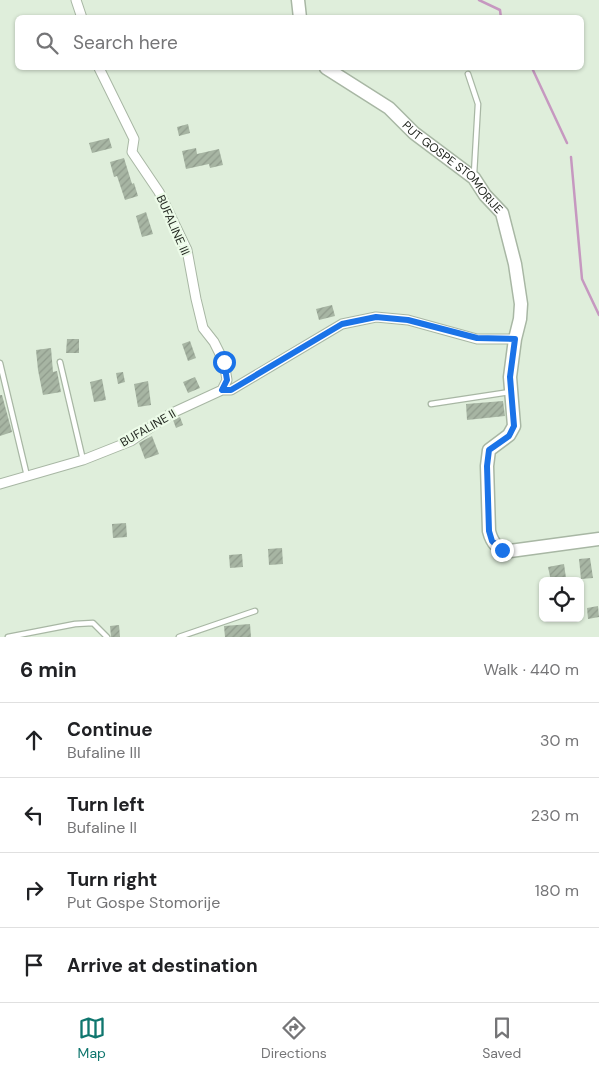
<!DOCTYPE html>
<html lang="en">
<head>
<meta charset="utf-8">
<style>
	:root { --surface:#fff; --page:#f6f6f6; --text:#202124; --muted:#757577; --line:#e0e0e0; --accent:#0f766e }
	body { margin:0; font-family:"DM Sans",sans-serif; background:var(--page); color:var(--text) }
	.controls { position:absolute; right:15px; bottom:15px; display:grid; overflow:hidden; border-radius:8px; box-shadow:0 1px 4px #0004 }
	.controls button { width:45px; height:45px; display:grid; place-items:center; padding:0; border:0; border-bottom:1px solid var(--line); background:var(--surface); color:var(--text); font:25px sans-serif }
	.stop { position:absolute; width:15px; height:15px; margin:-11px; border:4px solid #1a73e8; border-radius:50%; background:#fff }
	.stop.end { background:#1a73e8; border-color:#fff; box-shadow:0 1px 5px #0008 }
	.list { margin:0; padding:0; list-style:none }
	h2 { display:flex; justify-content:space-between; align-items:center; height:65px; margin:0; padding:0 20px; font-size:21px }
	h2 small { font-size:16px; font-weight:400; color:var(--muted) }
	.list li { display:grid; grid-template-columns:32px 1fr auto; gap:15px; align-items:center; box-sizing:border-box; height:75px; padding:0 20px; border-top:1px solid var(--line) }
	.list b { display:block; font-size:19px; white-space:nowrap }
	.list p { margin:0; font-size:16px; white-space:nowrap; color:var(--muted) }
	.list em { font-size:16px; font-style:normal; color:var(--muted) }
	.icon { flex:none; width:28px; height:28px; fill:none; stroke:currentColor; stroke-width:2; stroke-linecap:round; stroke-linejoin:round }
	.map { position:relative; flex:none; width:599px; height:637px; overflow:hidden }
	.search { position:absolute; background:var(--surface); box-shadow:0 1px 4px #0004; left:15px; right:15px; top:15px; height:55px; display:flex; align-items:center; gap:12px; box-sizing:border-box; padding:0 18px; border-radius:8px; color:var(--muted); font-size:19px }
	.sheet { height:365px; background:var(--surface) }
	nav { display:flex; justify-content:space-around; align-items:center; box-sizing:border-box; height:70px; border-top:1px solid var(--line); background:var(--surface); font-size:14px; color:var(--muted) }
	nav a { display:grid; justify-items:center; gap:2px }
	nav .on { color:var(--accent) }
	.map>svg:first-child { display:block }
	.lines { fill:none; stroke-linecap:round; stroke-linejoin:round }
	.stream { stroke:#c698c0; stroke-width:2.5 }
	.building { fill:url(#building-hatch) }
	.lane-casing { stroke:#a8b7a4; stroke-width:7 }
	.street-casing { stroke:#a8b7a4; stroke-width:11 }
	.secondary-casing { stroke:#a8b7a4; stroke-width:15 }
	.lane { stroke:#fff; stroke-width:4.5 }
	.street { stroke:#fff; stroke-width:9 }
	.secondary { stroke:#fff; stroke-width:12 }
	.route { stroke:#1a73e8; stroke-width:6 }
	.labels { text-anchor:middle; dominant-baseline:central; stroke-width:4.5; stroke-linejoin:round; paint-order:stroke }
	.street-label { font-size:12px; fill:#1d221b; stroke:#ecfbe8 }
</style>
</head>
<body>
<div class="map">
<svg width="599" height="637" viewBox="0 0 599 637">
	<defs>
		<pattern id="building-hatch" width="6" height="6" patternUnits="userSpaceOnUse" patternTransform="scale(1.25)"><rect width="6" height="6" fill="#a7b5a3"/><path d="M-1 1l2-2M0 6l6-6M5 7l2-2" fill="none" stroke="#8f9b8c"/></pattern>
	</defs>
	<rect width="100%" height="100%" fill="#dfeedb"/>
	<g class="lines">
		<path class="stream" d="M 479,0 L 500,10 L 501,18
			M 532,68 L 567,143
			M 571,157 L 582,279 L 599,315"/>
	</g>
	<path class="building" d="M 188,124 L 190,133 L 179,136 L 177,127 Z
		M 109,138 L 112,148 L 92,153 L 89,143 Z
		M 196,148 L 197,154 L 219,149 L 223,165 L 210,168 L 209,164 L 186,169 L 182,151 Z
		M 124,158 L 132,184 L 134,183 L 138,196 L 125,200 L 117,176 L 114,177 L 110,162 Z
		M 146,212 L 153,234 L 142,237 L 136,216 Z
		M 332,305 L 335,316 L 319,320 L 316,309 Z
		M 67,339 L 79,339 L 79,353 L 66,353 Z
		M 190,341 L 196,358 L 188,361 L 182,344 Z
		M 51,348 L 53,372 L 57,371 L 61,392 L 43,395 L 38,370 L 36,350 Z
		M 123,372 L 125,382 L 118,384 L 116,373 Z
		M 195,377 L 200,388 L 188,393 L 183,382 Z
		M 102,379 L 106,400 L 94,402 L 90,382 Z
		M 148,381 L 151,405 L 138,407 L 134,384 Z
		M 0,395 L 2,395 L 12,432 L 0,436 Z
		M 503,401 L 505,416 L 467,420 L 466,404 Z
		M 180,417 L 183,425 L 176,428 L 173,420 Z
		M 152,436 L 159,454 L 145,459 L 139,443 Z
		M 126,523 L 127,537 L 113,538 L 112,524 Z
		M 282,548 L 283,564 L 269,565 L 268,549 Z
		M 242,554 L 243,567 L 230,568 L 229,555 Z
		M 590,558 L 593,578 L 581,579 L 579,559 Z
		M 564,564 L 566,578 L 551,581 L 548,567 Z
		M 598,606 L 599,617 L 588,619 L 587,608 Z
		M 250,624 L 251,637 L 225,637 L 224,626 Z
		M 119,625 L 120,637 L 111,637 L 110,626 Z"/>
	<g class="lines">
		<g class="lane-casing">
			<path id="lane" d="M 468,74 L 478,104 L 474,174
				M 60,362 L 83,460
				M 0,363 L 27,476
				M 431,404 L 510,392
				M 8,637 L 75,624 L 93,623 L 107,637
				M 179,637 L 255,611"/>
		</g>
		<g class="street-casing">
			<path id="street" d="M 76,0 L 82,18
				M 99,68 L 134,139 L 132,152 L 159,192 L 187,250 L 196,299 L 203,328 L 214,342 L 224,362 L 227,380 L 222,390
				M 0,484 L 83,460 L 131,441 L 170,414 L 222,390 L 231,390 L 342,324 L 376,317 L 408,320 L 477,339 L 515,339"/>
		</g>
		<g class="secondary-casing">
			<g id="secondary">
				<path d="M 298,0 L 300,18"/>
				<path id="s1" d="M 326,68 L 389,108 L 414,133 L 474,178 L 485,195 L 502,213 L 515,264 L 521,304 L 520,319 L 515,339 L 510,377 L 514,426 L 509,435 L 489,450 L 487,466 L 489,531 C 492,543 497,549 510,551 L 599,539"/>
			</g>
		</g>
		<use href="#lane" class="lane"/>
		<use href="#street" class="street"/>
		<use href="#secondary" class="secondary"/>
	</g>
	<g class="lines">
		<path class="route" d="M 224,362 L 227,380 L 222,390 L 231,390 L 342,324 L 376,317 L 408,320 L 477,338 L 515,339 L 510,377 L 514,426 L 509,436 L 489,450 L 487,466 L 489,531 L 492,541 L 502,550"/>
	</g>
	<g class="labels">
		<g class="street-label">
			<text stroke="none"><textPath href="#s1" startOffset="162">PUT GOSPE STOMORIJE</textPath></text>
			<text transform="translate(173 225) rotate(66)">BUFALINE III</text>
			<text transform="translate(148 428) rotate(-30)">BUFALINE II</text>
		</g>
	</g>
</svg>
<div class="controls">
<button><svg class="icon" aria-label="locate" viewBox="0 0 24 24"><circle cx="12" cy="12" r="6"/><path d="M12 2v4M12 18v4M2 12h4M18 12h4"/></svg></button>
</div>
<div class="stop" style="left:224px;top:362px"></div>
<div class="stop end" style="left:502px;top:550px"></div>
<div class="search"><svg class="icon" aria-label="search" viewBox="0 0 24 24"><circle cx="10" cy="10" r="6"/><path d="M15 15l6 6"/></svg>Search here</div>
</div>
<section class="sheet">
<h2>6 min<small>Walk · 440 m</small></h2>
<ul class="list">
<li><svg class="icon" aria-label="ahead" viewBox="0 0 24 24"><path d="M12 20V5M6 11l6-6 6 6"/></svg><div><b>Continue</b><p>Bufaline III</p></div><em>30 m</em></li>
<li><svg class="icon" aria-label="left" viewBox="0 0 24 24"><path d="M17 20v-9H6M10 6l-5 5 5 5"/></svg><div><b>Turn left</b><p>Bufaline II</p></div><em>230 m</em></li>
<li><svg class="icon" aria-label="right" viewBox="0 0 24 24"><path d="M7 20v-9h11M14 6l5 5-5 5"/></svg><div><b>Turn right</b><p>Put Gospe Stomorije</p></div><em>180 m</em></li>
<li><svg class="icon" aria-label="arrive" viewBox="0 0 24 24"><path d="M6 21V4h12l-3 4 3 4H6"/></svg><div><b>Arrive at destination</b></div></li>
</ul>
</section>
<nav>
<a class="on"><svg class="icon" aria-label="map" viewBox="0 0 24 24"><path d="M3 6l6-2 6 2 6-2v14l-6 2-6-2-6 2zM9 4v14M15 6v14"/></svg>Map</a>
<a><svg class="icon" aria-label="directions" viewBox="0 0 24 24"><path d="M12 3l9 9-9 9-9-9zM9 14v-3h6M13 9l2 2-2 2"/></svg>Directions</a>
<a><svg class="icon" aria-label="saved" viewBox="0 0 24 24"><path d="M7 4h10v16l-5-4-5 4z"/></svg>Saved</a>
</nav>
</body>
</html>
